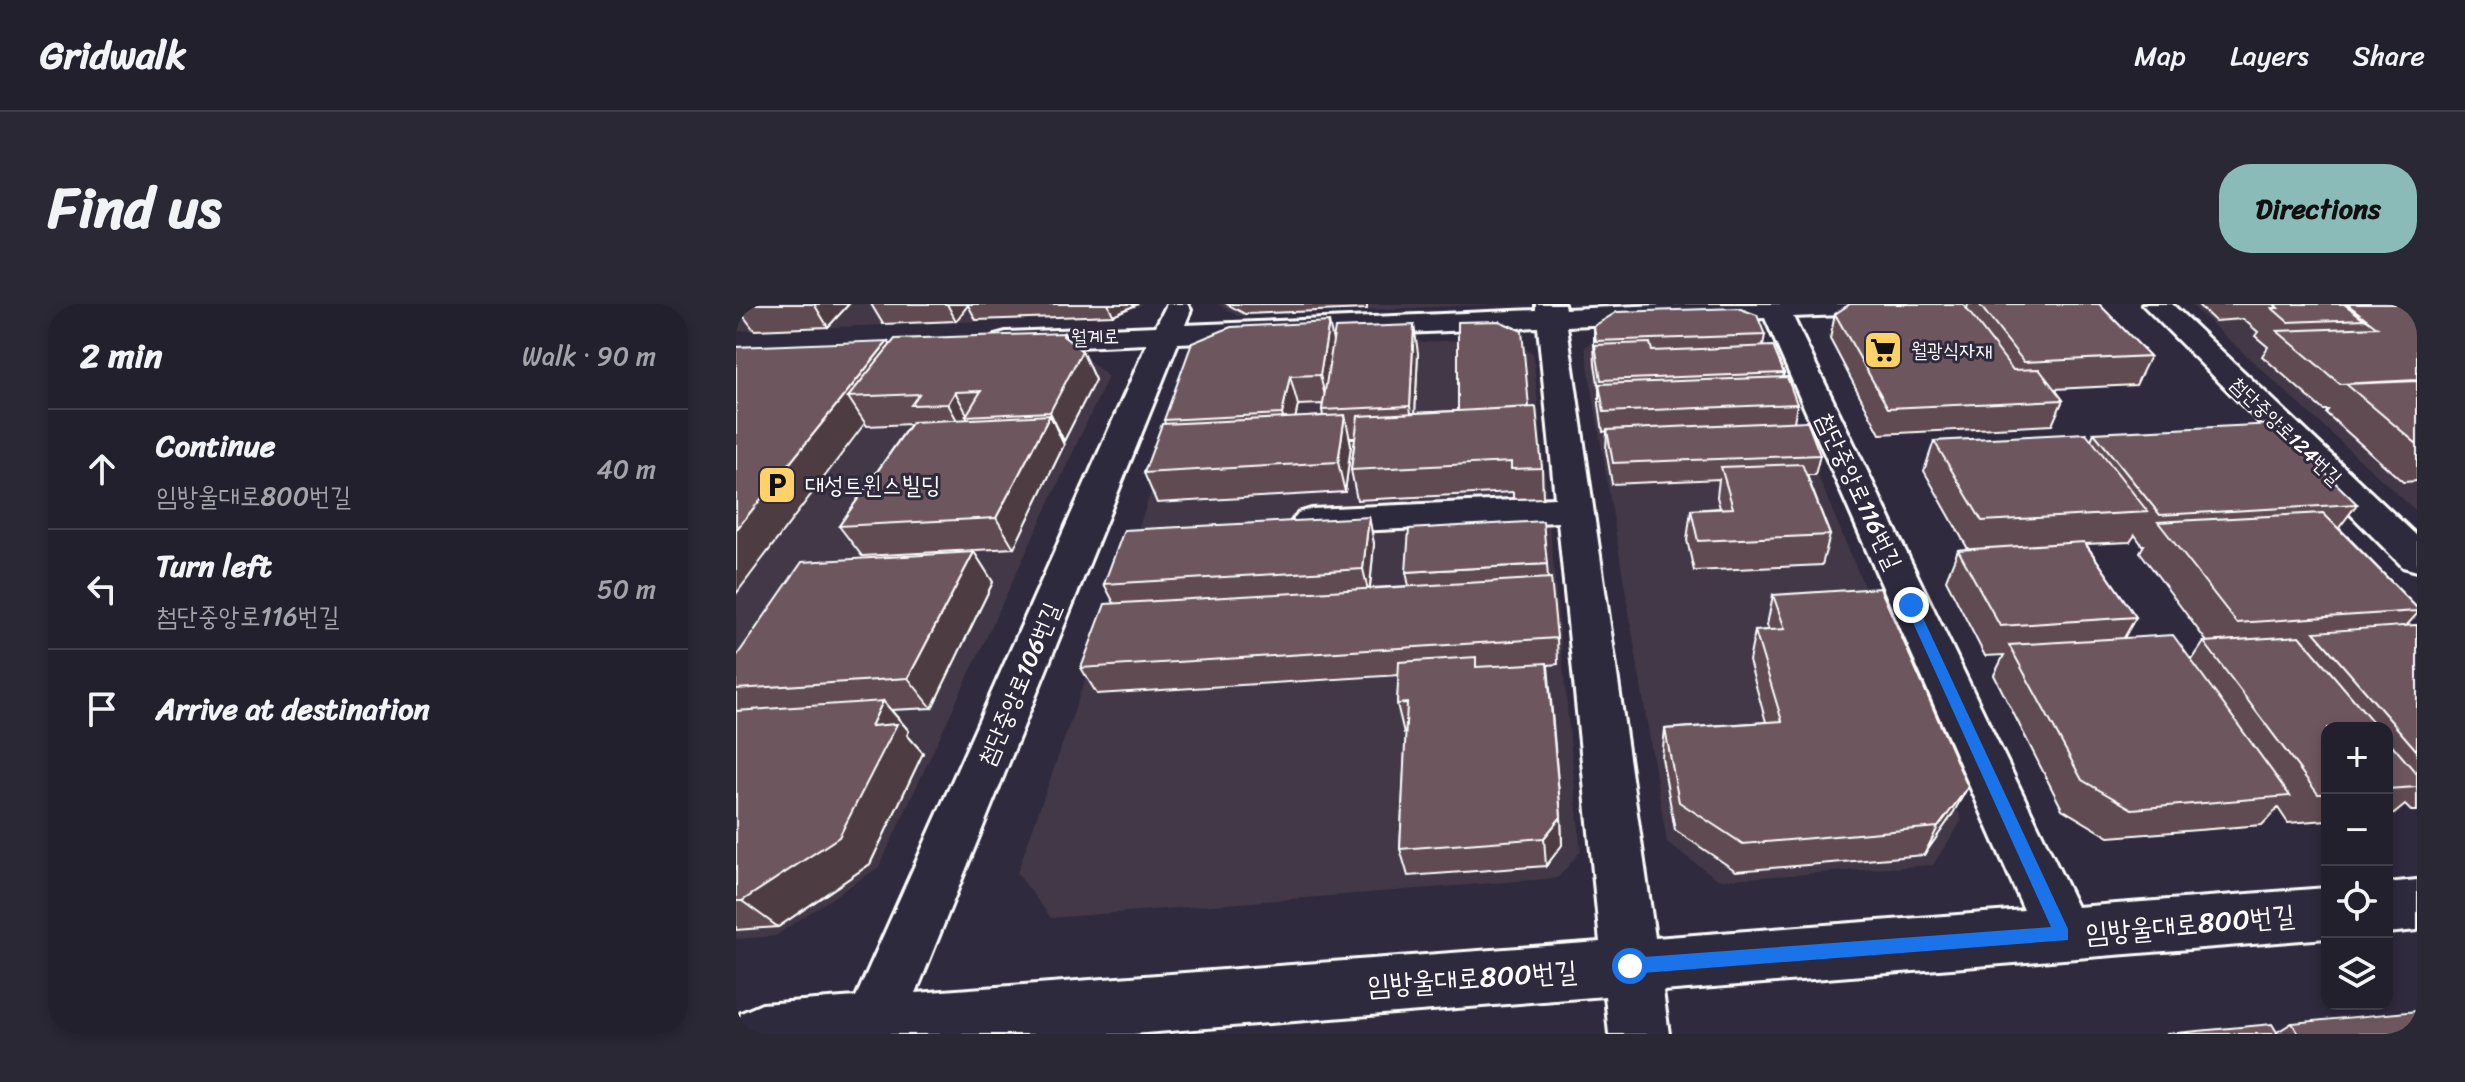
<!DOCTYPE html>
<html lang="en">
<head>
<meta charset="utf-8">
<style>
	:root { --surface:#23202e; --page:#2b2836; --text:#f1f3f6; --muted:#a3a3aa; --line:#403e4a; --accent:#8bbbb9 }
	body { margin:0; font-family:Sriracha,"Poor Story",sans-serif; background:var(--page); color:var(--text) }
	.controls { position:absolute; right:24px; bottom:24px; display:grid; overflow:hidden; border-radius:16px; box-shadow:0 4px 12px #0003 }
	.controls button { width:72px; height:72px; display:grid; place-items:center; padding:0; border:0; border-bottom:2px solid var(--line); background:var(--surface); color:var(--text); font:40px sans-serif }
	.stop { position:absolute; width:24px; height:24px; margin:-18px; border:6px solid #1a73e8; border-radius:50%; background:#fff }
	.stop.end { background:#1a73e8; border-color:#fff; box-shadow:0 2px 8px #0008 }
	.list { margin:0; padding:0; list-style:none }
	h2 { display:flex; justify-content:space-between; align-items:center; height:104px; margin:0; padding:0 32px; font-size:34px }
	h2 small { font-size:26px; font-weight:400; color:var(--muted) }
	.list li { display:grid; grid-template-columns:52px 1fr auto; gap:24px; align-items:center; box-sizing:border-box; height:120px; padding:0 32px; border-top:2px solid var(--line) }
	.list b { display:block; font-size:30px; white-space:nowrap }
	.list p { margin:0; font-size:26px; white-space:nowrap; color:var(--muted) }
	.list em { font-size:26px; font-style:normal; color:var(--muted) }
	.icon { flex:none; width:44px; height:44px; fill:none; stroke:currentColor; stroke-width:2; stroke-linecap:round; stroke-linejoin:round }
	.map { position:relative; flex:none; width:1681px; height:730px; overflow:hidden; border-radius:32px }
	header { display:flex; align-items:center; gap:48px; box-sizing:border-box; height:112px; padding:0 40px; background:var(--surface); border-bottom:2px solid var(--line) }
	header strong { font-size:38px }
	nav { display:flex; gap:44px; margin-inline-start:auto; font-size:28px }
	.intro { display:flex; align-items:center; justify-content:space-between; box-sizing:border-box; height:192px; padding:0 48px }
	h1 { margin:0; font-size:56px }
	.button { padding:20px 36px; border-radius:32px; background:var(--accent); color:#111; font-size:28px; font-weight:700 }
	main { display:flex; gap:48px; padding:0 48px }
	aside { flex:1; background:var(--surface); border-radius:32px; box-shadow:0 4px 12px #0003 }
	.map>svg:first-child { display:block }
	.built { fill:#423847 }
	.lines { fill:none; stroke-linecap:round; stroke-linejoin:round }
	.minor-casing { stroke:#fff; stroke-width:6 }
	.minor { fill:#2f2a3d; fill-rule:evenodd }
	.wall { fill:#5f4b51; stroke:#fff; stroke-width:2; fill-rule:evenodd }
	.shaded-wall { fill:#4d3d42; stroke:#fff; stroke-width:2 }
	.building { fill:#6e575e; stroke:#fff; stroke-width:2 }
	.route { fill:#1a73e8 }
	.labels { text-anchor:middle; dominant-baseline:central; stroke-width:6; stroke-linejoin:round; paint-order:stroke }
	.far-street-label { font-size:20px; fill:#fff; stroke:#2f2a3d }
	.far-poi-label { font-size:20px; fill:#fff; stroke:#2f2a3d; text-anchor:start }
	.poi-label { font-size:24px; fill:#fff; stroke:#2f2a3d; text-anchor:start }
	.street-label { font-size:24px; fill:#fff; stroke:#2f2a3d }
	.near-street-label { font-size:28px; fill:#fff; stroke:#2f2a3d }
</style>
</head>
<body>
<header>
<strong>Gridwalk</strong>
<nav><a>Map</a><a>Layers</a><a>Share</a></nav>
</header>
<div class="intro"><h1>Find us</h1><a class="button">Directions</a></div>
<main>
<aside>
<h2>2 min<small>Walk · 90 m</small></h2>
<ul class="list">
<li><svg class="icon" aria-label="ahead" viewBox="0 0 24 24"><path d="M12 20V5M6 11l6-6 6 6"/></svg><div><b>Continue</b><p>임방울대로800번길</p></div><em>40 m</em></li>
<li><svg class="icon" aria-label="left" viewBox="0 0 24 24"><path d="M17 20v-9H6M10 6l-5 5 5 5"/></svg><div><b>Turn left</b><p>첨단중앙로116번길</p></div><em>50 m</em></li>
<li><svg class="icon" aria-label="arrive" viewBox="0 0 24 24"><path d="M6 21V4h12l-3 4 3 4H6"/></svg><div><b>Arrive at destination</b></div></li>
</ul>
</aside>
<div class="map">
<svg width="1681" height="730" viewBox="0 0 1681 730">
	<rect width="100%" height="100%" fill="#2f2a3d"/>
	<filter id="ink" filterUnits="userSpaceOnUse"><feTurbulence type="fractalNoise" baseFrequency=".0125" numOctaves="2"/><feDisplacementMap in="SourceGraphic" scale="16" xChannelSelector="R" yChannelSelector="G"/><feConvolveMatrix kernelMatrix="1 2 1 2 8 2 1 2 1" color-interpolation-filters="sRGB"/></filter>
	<g filter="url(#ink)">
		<path class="built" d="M 0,0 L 408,0 L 378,12 L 0,27 Z
			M 481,0 L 761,0 L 502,12 Z
			M 1454,0 L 1662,0 L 1681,13 L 1681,208 Z
			M 878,25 L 1022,29 L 1226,516 L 1197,561 L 983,576 L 931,539 L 849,43 Z
			M 766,34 L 797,49 L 845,547 L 822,574 L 315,614 L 281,569 L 458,66 L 504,47 Z
			M 351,54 L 372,73 L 143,563 L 39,632 L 0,635 L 0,71 Z"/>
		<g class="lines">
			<g class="minor-casing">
				<path id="minor" d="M 431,0 L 451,0 L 455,6 L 449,21 L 800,6 L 800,0 L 828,0 L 829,5 L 949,0 L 1170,0 L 1166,6 L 1156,9 L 1057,13 L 1341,603 L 1591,584 L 1591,634 L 927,687 L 933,730 L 873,730 L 869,692 L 397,730 L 0,730 L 5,709 L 26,700 L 120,693 L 411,40 L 270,46 L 259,43 L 255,37 L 259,31 L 270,28 L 420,22 ZM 1029,14 L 1288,606 L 919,634 L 831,22 ZM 802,23 L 819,194 L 575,205 L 562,209 L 556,217 L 562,225 L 575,229 L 822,218 L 864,638 L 180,689 L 442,39 Z
					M 1406,0 L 1436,0 L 1681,232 L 1681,267 L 1667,263 Z
					M 1681,576 L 1681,626 L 1651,629 L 1651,579 Z"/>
			</g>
			<use href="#minor" class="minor"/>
		</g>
		<path class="wall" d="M 0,0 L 113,0 L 92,23 L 18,26 L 6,10 L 0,16 Z
			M 135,0 L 402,0 L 377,11 L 240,16 L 232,1 L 220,17 L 147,20 Z
			M 491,0 L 631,0 L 631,5 L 509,10 Z
			M 1232,0 L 1363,0 L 1414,52 L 1400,81 L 1319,85 L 1327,96 L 1316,121 L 1144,130 L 1094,35 L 1099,10 L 1231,5 Z
			M 1461,0 L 1681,0 L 1681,177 L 1667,178 L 1590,109 L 1592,106 L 1587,106 L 1526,52 L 1532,43 L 1519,32 L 1522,28 L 1507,15 L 1479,17 Z
			M 858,22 L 1029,31 L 1027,42 L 1048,69 L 1047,73 L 1061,100 L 1058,118 L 1084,151 L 1079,171 L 1071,171 L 1094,231 L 1086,261 L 958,267 L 951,236 L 955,206 L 984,204 L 981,193 L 983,175 L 876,180 L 870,146 L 871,127 L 867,128 L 863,100 L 863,85 L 859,60 L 858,41 Z
			M 331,35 L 346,47 L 359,76 L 328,137 L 326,138 L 328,141 L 278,244 L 126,252 L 103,222 L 174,120 L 131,122 L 129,119 L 0,43 L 154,41 Z
			M 597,37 L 682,49 L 679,109 L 793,103 L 806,164 L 807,194 L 777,195 L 777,188 L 621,196 L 615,166 L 619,134 L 614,134 L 615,141 L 609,188 L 421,199 L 408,169 L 429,120 L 428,116 ZM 587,100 L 586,106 L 587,112 L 559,114 L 562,101 Z
			M 1358,129 L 1621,200 L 1603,224 L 1681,304 L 1681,310 L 1670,322 L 1681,321 L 1681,507 L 1675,507 L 1669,501 L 1658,510 L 1651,511 L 1651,424 L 1591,424 L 1591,516 L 1552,519 L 1542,504 L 1526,521 L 1373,533 L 1326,505 L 1258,371 L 1268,351 L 1249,352 L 1210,276 L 1222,246 L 1232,245 L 1188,167 L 1198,137 L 1355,136 ZM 1399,231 L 1406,241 L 1408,241 L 1404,248 L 1471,338 L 1468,338 L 1456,356 L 1388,334 L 1400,313 L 1350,240 L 1394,238 Z
			M 633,213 L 638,240 L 634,284 L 673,282 L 670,268 L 811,260 L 812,274 L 821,334 L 822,360 L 812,361 L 825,513 L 826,541 L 810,562 L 672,572 L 664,545 L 670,429 L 668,429 L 661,400 L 663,371 L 361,390 L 345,364 L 378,299 L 368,280 Z
			M 238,248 L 257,278 L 196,404 L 155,406 L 173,427 L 171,431 L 187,449 L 134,560 L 42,623 L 0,626 L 0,353 Z
			M 1037,291 L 1216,511 L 1188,551 L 1000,567 L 939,526 L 926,454 L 929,425 L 1030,418 L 1013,357 L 1019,327 L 1033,326 L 1031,321 Z
			M 1556,719 L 1681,730 L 1430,730 L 1541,728 Z"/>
		<path class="shaded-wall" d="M 78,0 L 113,0 L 92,23 Z
			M 211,0 L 232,0 L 232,1 L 220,17 Z
			M 372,0 L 402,0 L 377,11 Z
			M 0,1 L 6,10 L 0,16 Z
			M 593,18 L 599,47 L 591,100 L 584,71 Z
			M 678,21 L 682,49 L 678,131 L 674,102 Z
			M 328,29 L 341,57 L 346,47 L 359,76 L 328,137 L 314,108 L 327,32 Z
			M 152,37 L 169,66 L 112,93 L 129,119 L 0,290 L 0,226 Z
			M 554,72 L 562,101 L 554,140 L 546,110 Z
			M 219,88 L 232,112 L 230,112 L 234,120 L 228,129 L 212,100 Z
			M 314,111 L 328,141 L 278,244 L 260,214 Z
			M 609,111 L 615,141 L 609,188 L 602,158 Z
			M 633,213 L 638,240 L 633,291 L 627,265 Z
			M 238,248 L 257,278 L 196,404 L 172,374 Z
			M 147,397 L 173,427 L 171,431 L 187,449 L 134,560 L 42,623 L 6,597 L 135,422 Z
			M 1232,483 L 1216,511 L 1188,551 L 1202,523 Z
			M 825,513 L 826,541 L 810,562 L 808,534 Z"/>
		<path class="building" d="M 1114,0 L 1227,0 L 1277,66 L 1303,65 L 1327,96 L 1152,104 L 1099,10 Z
			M 1243,0 L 1363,0 L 1414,52 L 1288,58 Z
			M 1538,0 L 1608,0 L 1628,15 L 1552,18 L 1536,4 L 1542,4 Z
			M 1611,0 L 1681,0 L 1681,76 L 1604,80 L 1541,27 L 1641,23 Z
			M 1002,4 L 1021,11 L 1029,31 L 860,37 L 858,22 L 881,8 Z
			M 763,17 L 786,27 L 793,103 L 722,107 L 722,18 Z
			M 593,18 L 584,71 L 554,72 L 546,110 L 428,116 L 456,39 L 495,23 Z
			M 678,21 L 674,102 L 586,106 L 599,24 Z
			M 328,29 L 327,32 L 346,47 L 314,108 L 230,112 L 245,87 L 219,88 L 212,100 L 175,101 L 183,90 L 112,93 L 159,35 Z
			M 152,37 L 0,226 L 0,43 Z
			M 914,39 L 916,47 L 1037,42 L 1048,69 L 865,76 L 859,41 Z
			M 1051,73 L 1061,100 L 868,108 L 863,80 Z
			M 1681,77 L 1681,140 L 1610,80 Z
			M 800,103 L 806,164 L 775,165 L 775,158 L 615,166 L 622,112 Z
			M 314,111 L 260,214 L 103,222 L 176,118 Z
			M 609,111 L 602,158 L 408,169 L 426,120 Z
			M 1071,117 L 1084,151 L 877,159 L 871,126 Z
			M 1539,120 L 1621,200 L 1424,211 L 1358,129 Z
			M 1350,129 L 1412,208 L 1246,217 L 1198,137 Z
			M 1066,160 L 1094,231 L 962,237 L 955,206 L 997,204 L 985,163 Z
			M 1587,209 L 1681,304 L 1681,307 L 1501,319 L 1422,218 Z
			M 633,213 L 627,265 L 368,280 L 388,226 Z
			M 807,217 L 811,260 L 670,268 L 673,225 Z
			M 1348,238 L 1400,313 L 1264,322 L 1222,246 Z
			M 238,248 L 172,374 L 0,385 L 0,353 L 66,258 Z
			M 815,274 L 821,334 L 345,364 L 369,300 Z
			M 1144,284 L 1232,483 L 1202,523 L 1007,540 L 943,498 L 929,425 L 1046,417 L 1019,327 L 1049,325 L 1037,291 Z
			M 1681,321 L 1681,447 L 1578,328 Z
			M 1437,331 L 1554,492 L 1396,505 L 1346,476 L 1273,341 Z
			M 1564,332 L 1642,424 L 1591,424 L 1591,490 L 1582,490 L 1468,338 Z
			M 740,353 L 740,363 L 811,359 L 825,513 L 808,534 L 664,545 L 671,399 L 661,400 L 663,358 Z
			M 147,397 L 135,422 L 161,420 L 103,533 L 6,597 L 0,597 L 0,407 Z
			M 1651,435 L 1681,470 L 1681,483 L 1651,485 Z
			M 1681,707 L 1681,730 L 1563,730 L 1556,719 Z
			M 1536,720 L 1542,730 L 1430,730 Z"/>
	</g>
	<path class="route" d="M 1175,297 L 1181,301 L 1332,625 L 1332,636 L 894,670 L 888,668 L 885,662 L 894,654 L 1315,623 L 1169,301 Z"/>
	<defs>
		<g id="supermarket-square" transform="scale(2)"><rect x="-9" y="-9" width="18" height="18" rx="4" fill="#ffd166" stroke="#2f2a3d"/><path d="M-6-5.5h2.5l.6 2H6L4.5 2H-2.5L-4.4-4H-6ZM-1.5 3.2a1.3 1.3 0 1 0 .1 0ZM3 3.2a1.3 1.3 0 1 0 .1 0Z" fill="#111"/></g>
		<g id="parking-square" transform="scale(2)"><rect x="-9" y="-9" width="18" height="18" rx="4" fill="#ffd166" stroke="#2f2a3d"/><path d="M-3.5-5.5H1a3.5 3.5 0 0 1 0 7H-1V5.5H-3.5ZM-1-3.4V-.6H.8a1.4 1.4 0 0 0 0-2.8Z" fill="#111"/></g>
	</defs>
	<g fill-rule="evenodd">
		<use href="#supermarket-square" x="1147" y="46"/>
		<use href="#parking-square" x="41" y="181"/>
	</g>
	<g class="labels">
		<g class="far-street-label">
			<text transform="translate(359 33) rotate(-2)">월계로</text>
			<text transform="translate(1550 127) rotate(44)">첨단중앙로124번길</text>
		</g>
		<g class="far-poi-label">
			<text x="1175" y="46">월광식자재</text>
		</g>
		<g class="poi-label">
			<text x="69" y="181">대성트윈스빌딩</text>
		</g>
		<g class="street-label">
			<text transform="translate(1123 187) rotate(65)">첨단중앙로116번길</text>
			<text transform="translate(283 380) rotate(-67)">첨단중앙로106번길</text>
		</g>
		<g class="near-street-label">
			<text transform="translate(1454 620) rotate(-5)">임방울대로800번길</text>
			<text transform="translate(736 674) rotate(-4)">임방울대로800번길</text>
		</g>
	</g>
</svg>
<div class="controls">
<button>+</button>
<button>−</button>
<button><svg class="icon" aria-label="locate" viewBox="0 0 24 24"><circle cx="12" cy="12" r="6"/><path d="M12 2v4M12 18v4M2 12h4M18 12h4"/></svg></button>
<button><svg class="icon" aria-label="layers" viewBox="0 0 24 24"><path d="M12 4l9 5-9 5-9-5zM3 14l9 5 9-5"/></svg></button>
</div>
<div class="stop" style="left:894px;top:662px"></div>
<div class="stop end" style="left:1175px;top:301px"></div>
</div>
</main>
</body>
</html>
